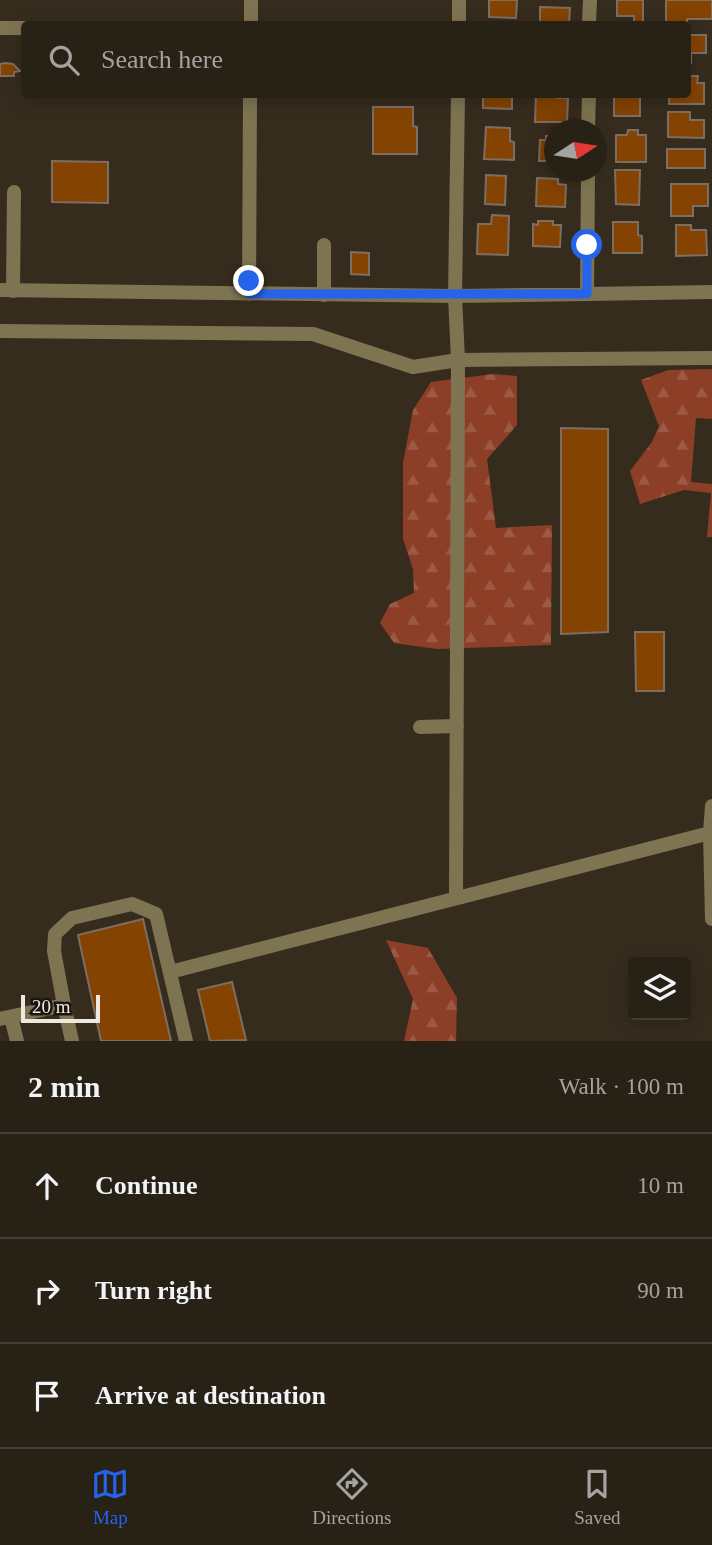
<!DOCTYPE html>
<html lang="en">
<head>
<meta charset="utf-8">
<style>
	:root { --surface:#282116; --page:#30291f; --text:#f1f3f6; --muted:#a5a3a1; --line:#443e35; --accent:#2563eb }
	body { margin:0; font-family:"Times New Roman",serif; background:var(--page); color:var(--text) }
	.controls { position:absolute; right:21px; bottom:21px; display:grid; overflow:hidden; border-radius:7px; box-shadow:0 4px 18px #0003 }
	.controls button { width:63px; height:63px; display:grid; place-items:center; padding:0; border:0; border-bottom:2px solid var(--line); background:var(--surface); color:var(--text); font:35px sans-serif }
	.compass { position:absolute; left:544px; top:119px; width:63px; height:63px; border-radius:50%; background:var(--surface); box-shadow:0 4px 18px #0003; rotate:78deg }
	.scale { position:absolute; left:21px; bottom:18px; width:79px; box-sizing:border-box; padding-left:7px; border:4px solid #efe8df; border-top:0; font-size:19px; line-height:24px; white-space:nowrap; color:#efe8df; -webkit-text-stroke:5px #1a150f; paint-order:stroke }
	.stop { position:absolute; width:21px; height:21px; margin:-16px; border:5px solid #2563eb; border-radius:50%; background:#fff }
	.stop.end { background:#2563eb; border-color:#fff; box-shadow:0 2px 7px #0008 }
	.list { margin:0; padding:0; list-style:none }
	h2 { display:flex; justify-content:space-between; align-items:center; height:91px; margin:0; padding:0 28px; font-size:30px }
	h2 small { font-size:23px; font-weight:400; color:var(--muted) }
	.list li { display:grid; grid-template-columns:46px 1fr auto; gap:21px; align-items:center; box-sizing:border-box; height:105px; padding:0 28px; border-top:2px solid var(--line) }
	.list b { display:block; font-size:26px; white-space:nowrap }
	.list em { font-size:23px; font-style:normal; color:var(--muted) }
	.icon { flex:none; width:38px; height:38px; fill:none; stroke:currentColor; stroke-width:2; stroke-linecap:round; stroke-linejoin:round }
	.map { position:relative; flex:none; width:712px; height:1041px; overflow:hidden }
	.search { position:absolute; background:var(--surface); box-shadow:0 4px 18px #0003; left:21px; right:21px; top:21px; height:77px; display:flex; align-items:center; gap:18px; box-sizing:border-box; padding:0 24px; border-radius:7px; color:var(--muted); font-size:26px }
	.sheet { height:406px; background:var(--surface) }
	nav { display:flex; justify-content:space-around; align-items:center; box-sizing:border-box; height:98px; border-top:2px solid var(--line); background:var(--surface); font-size:19px; color:var(--muted) }
	nav a { display:grid; justify-items:center; gap:4px }
	nav .on { color:var(--accent) }
	.map>svg:first-child { display:block }
	.forest { fill:url(#forest-firs) }
	.building { fill:#844300; stroke:#7e6d62; stroke-width:2 }
	.lines { fill:none; stroke-linecap:round; stroke-linejoin:round }
	.lane { stroke:#7f7452; stroke-width:14 }
	.street { stroke:#7f7452; stroke-width:14 }
	.route { stroke:#2563eb; stroke-width:9 }
</style>
</head>
<body>
<div class="map">
<svg width="712" height="1041" viewBox="0 0 712 1041">
	<defs>
		<pattern id="forest-firs" width="22" height="20" patternUnits="userSpaceOnUse" patternTransform="scale(1.75)"><rect width="22" height="20" fill="#8c3e26"/><path d="M5 1l3.5 6h-7zM16 11l3.5 6h-7z" fill="#9c5a45"/></pattern>
	</defs>
	<rect width="100%" height="100%" fill="#362c1e"/>
	<path class="forest" d="M 712,369 L 712,419 L 696,418 L 691,482 L 712,484 L 712,537 L 707,537 L 711,493 L 684,490 L 640,504 L 630,471 L 652,442 L 659,426 L 641,380 L 668,370 Z
		M 493,374 L 517,376 L 517,425 L 487,459 L 496,528 L 552,525 L 551,645 L 437,649 L 394,643 L 380,623 L 390,604 L 414,593 L 413,569 L 403,539 L 403,463 L 413,410 L 431,382 Z
		M 386,940 L 428,948 L 457,998 L 456,1041 L 404,1041 L 413,999 Z"/>
	<path class="building" d="M 489,0 L 517,0 L 516,18 L 489,17 Z
		M 617,0 L 643,0 L 643,23 L 634,23 L 634,16 L 617,16 Z
		M 666,0 L 712,0 L 712,19 L 687,19 L 687,24 L 666,24 Z
		M 540,7 L 570,8 L 569,24 L 540,24 Z
		M 688,35 L 706,35 L 706,53 L 691,53 L 691,63 L 688,63 Z
		M 5,63 L 13,64 L 20,71 L 14,72 L 14,76 L 0,76 L 0,64 Z
		M 688,76 L 698,76 L 697,83 L 704,83 L 704,104 L 669,104 L 669,94 L 688,94 Z
		M 483,94 L 512,94 L 512,109 L 483,108 Z
		M 536,94 L 557,94 L 557,98 L 568,98 L 567,122 L 535,122 Z
		M 614,94 L 640,94 L 640,116 L 614,116 Z
		M 373,107 L 413,107 L 413,126 L 417,127 L 417,154 L 373,154 Z
		M 668,112 L 690,112 L 690,120 L 704,120 L 704,138 L 668,137 Z
		M 486,127 L 510,128 L 510,141 L 514,142 L 514,160 L 484,159 Z
		M 628,130 L 638,130 L 638,135 L 646,135 L 646,162 L 616,162 L 616,135 L 627,135 Z
		M 546,136 L 554,136 L 554,161 L 539,161 L 540,140 L 546,140 Z
		M 667,149 L 705,149 L 705,168 L 667,168 Z
		M 52,161 L 108,162 L 108,203 L 52,202 Z
		M 615,170 L 640,170 L 639,205 L 616,204 Z
		M 486,175 L 506,176 L 505,205 L 485,204 Z
		M 537,178 L 558,179 L 558,184 L 566,185 L 565,207 L 536,206 Z
		M 671,184 L 708,184 L 708,206 L 693,206 L 693,216 L 671,216 Z
		M 492,215 L 509,216 L 508,255 L 477,254 L 478,224 L 491,224 Z
		M 538,221 L 553,221 L 553,225 L 561,225 L 560,247 L 533,246 L 533,224 L 538,225 Z
		M 613,222 L 638,222 L 638,235 L 642,236 L 642,253 L 613,253 Z
		M 676,225 L 691,225 L 691,230 L 706,230 L 707,255 L 676,256 Z
		M 351,252 L 369,253 L 369,275 L 351,274 Z
		M 561,428 L 608,429 L 608,632 L 561,634 Z
		M 635,632 L 664,632 L 664,691 L 636,691 Z
		M 143,919 L 171,1041 L 101,1041 L 78,935 Z
		M 232,982 L 246,1040 L 210,1041 L 198,990 Z"/>
	<g class="lines">
		<path class="lane" d="M 13,291 L 14,192
			M 324,295 L 324,245
			M 455,296 L 458,360 L 456,897
			M 0,331 L 313,334 L 413,367 L 458,360 L 712,358
			M 420,727 L 457,726
			M 712,806 L 710,833 L 712,919
			M 170,972 L 710,833
			M 64,1005 L 54,951 L 55,934 L 72,918 L 132,904 L 156,914 L 186,1041
			M 11,1017 L 17,1041
			M 0,1019 L 64,1005 L 72,1041"/>
		<path class="street" d="M 251,24 L 251,0
			M 459,24 L 459,0
			M 589,24 L 590,0
			M 0,28 L 24,28
			M 588,130 L 589,94
			M 0,290 L 455,296 L 712,292
			M 249,294 L 250,94
			M 587,294 L 588,172
			M 455,296 L 458,94"/>
	</g>
	<g class="lines">
		<path class="route" d="M 249,281 L 249,294 L 587,294 L 587,245"/>
	</g>
</svg>
<div class="controls">
<button><svg class="icon" aria-label="layers" viewBox="0 0 24 24"><path d="M12 4l9 5-9 5-9-5zM3 14l9 5 9-5"/></svg></button>
</div>
<svg class="compass" viewBox="-18 -18 36 36"><path d="M0-13l5 13h-10z" fill="#e53935"/><path d="M0 13l5-13h-10z" fill="#a5a3a1"/></svg>
<div class="scale">20 m</div>
<div class="stop" style="left:587px;top:245px"></div>
<div class="stop end" style="left:249px;top:281px"></div>
<div class="search"><svg class="icon" aria-label="search" viewBox="0 0 24 24"><circle cx="10" cy="10" r="6"/><path d="M15 15l6 6"/></svg>Search here</div>
</div>
<section class="sheet">
<h2>2 min<small>Walk · 100 m</small></h2>
<ul class="list">
<li><svg class="icon" aria-label="ahead" viewBox="0 0 24 24"><path d="M12 20V5M6 11l6-6 6 6"/></svg><div><b>Continue</b></div><em>10 m</em></li>
<li><svg class="icon" aria-label="right" viewBox="0 0 24 24"><path d="M7 20v-9h11M14 6l5 5-5 5"/></svg><div><b>Turn right</b></div><em>90 m</em></li>
<li><svg class="icon" aria-label="arrive" viewBox="0 0 24 24"><path d="M6 21V4h12l-3 4 3 4H6"/></svg><div><b>Arrive at destination</b></div></li>
</ul>
</section>
<nav>
<a class="on"><svg class="icon" aria-label="map" viewBox="0 0 24 24"><path d="M3 6l6-2 6 2 6-2v14l-6 2-6-2-6 2zM9 4v14M15 6v14"/></svg>Map</a>
<a><svg class="icon" aria-label="directions" viewBox="0 0 24 24"><path d="M12 3l9 9-9 9-9-9zM9 14v-3h6M13 9l2 2-2 2"/></svg>Directions</a>
<a><svg class="icon" aria-label="saved" viewBox="0 0 24 24"><path d="M7 4h10v16l-5-4-5 4z"/></svg>Saved</a>
</nav>
</body>
</html>
